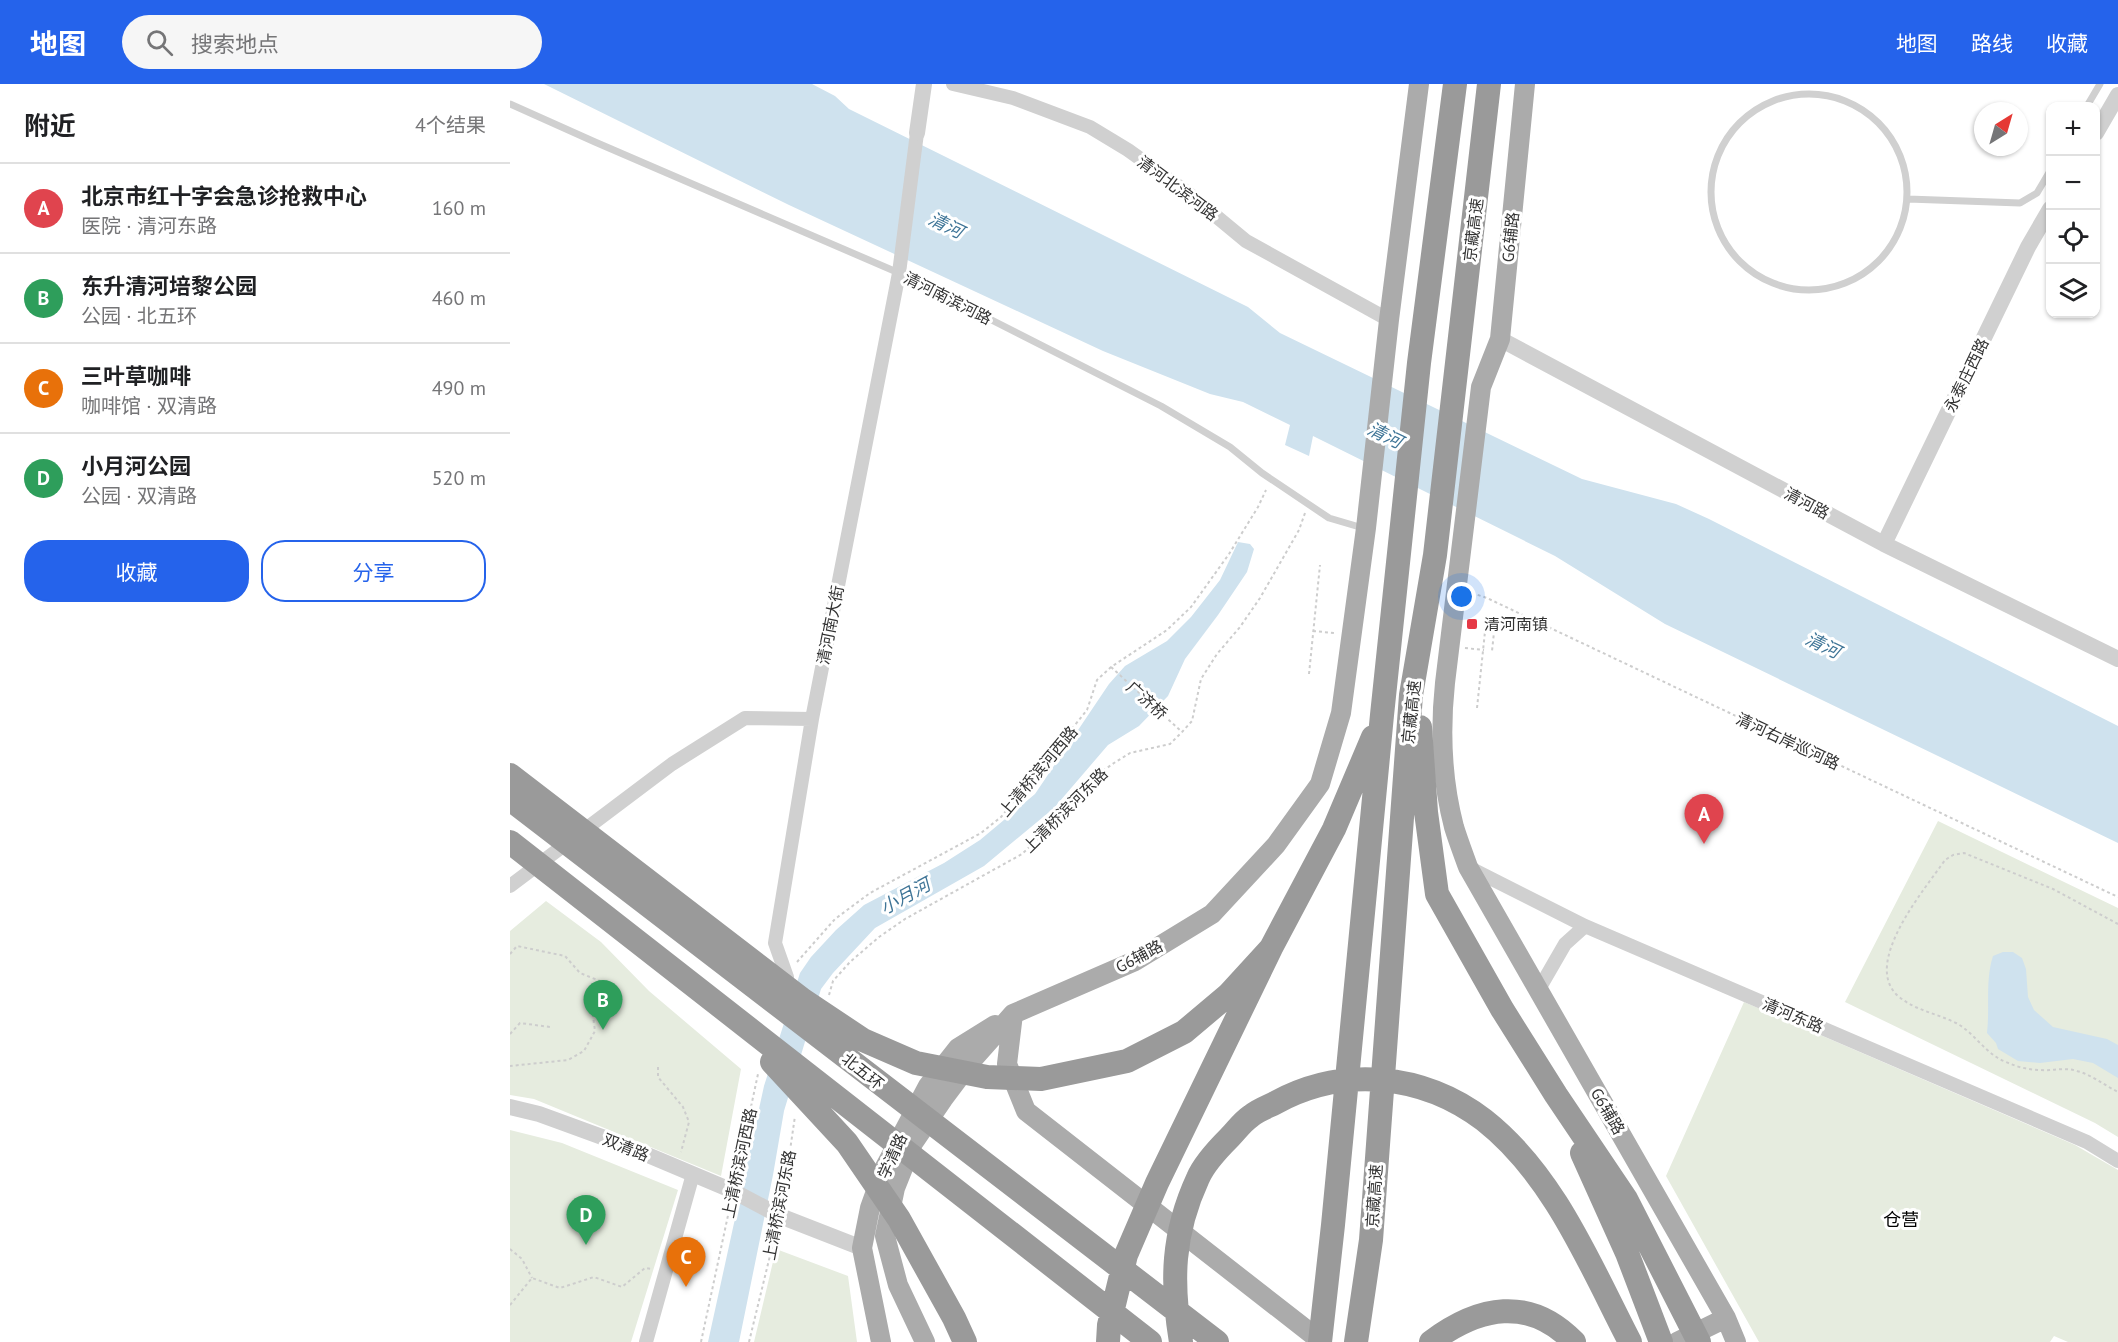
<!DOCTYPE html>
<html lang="zh">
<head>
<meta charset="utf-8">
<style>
	:root { --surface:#fff; --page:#f6f6f6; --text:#202124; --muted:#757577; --line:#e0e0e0; --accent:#2563eb }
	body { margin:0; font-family:"PT Sans","Noto Sans SC",sans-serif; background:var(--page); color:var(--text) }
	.controls { position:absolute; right:18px; top:18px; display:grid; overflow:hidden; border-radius:12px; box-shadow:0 2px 4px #0004 }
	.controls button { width:54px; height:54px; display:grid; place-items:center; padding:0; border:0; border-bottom:2px solid var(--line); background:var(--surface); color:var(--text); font:30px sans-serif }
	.compass { position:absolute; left:1464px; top:18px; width:54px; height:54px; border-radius:50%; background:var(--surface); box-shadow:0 2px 4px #0004; rotate:37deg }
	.you { position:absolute; left:952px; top:513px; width:21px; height:21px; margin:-15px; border:4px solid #fff; border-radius:50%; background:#1a73e8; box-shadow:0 0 0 9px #1a73e833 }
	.badge { display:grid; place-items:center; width:39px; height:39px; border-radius:50%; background:var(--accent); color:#fff; font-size:20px; font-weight:700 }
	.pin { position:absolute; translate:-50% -50px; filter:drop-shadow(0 2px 3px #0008) }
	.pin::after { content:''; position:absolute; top:32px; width:21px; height:18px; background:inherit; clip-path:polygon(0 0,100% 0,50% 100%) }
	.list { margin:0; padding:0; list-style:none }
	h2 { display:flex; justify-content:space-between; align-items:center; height:78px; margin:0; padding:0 24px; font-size:26px }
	h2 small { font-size:20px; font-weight:400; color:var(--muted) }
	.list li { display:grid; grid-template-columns:39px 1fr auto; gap:18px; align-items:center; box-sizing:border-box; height:90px; padding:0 24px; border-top:2px solid var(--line) }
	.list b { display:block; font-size:22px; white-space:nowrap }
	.list p { margin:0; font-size:20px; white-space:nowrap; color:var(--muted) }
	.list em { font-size:20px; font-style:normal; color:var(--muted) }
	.actions { display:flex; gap:12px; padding:18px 24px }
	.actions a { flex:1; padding:14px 0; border:2px solid var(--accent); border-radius:24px; text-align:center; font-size:21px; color:var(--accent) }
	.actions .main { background:var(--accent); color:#fff }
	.icon { flex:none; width:33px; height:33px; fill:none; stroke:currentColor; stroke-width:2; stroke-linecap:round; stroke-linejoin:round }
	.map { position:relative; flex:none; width:1608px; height:1258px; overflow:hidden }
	header { display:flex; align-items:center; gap:36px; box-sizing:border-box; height:84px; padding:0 30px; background:var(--accent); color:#fff }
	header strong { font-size:28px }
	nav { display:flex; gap:33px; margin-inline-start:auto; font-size:21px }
	.search { width:420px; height:54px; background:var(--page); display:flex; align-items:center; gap:15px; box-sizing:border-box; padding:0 21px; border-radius:33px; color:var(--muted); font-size:22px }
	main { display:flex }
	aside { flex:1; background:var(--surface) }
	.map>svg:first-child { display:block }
	.green { fill:#e6ecdf }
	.water { fill:#cfe2ee }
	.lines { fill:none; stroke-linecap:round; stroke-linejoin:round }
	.path { stroke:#cdcdcd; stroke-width:2; stroke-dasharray:3 3; stroke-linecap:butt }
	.service { stroke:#d0d0d0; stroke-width:7 }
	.minor { stroke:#d0d0d0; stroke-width:14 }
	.tertiary { stroke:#d0d0d0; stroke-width:16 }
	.primary { stroke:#ababab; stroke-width:20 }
	.motorway { stroke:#9a9a9a; stroke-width:24 }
	.poi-dot { fill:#e63946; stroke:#fff; stroke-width:2 }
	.labels { text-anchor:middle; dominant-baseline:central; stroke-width:6; stroke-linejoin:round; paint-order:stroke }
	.street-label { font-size:16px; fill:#333; stroke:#fff }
	.poi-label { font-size:16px; fill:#333; stroke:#fff; text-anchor:start }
	.water-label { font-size:18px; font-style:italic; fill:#3f7597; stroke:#fff }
	.neighbourhood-label { font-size:18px; fill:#000; stroke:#fff }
</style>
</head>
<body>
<header>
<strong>地图</strong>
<div class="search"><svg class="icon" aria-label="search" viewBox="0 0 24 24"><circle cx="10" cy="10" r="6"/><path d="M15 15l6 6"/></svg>搜索地点</div>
<nav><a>地图</a><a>路线</a><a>收藏</a></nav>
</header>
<main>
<aside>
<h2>附近<small>4个结果</small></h2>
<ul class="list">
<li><span class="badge" style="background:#e0444e">A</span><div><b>北京市红十字会急诊抢救中心</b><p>医院 · 清河东路</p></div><em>160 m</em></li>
<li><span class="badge" style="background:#2e9e5b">B</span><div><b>东升清河培黎公园</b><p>公园 · 北五环</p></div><em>460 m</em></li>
<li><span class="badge" style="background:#e8710a">C</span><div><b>三叶草咖啡</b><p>咖啡馆 · 双清路</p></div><em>490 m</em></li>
<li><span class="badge" style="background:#2e9e5b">D</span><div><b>小月河公园</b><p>公园 · 双清路</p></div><em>520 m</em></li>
</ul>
<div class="actions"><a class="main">收藏</a><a>分享</a></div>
</aside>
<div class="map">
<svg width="1608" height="1258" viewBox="0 0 1608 1258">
	<rect width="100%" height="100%" fill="#fff"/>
	<path class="green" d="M 1428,737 L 1608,824 L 1608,1053 L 1585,1039 L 1335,918 Z
		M 36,817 L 91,858 L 139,907 L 231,985 L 211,1092 L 24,1015 L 0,1011 L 0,847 Z
		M 1234,918 L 1565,1061 L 1608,1086 L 1608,1258 L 1558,1258 L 1544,1252 L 1540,1258 L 1249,1258 L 1156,1092 Z
		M 0,1046 L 52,1059 L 168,1106 L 121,1258 L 0,1258 Z
		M 266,1165 L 338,1192 L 347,1258 L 244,1258 Z"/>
	<path class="water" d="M 34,0 L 302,0 L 325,12 L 339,25 L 738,223 L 770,249 L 1072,395 L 1166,420 L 1199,435 L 1608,642 L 1608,759 L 1155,540 L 1045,472 L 803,352 L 799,372 L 775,361 L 780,341 L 733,318 L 700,310 L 593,267 L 279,121 Z
		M 728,458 L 740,460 L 744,465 L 737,488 L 708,531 L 675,575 L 658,612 L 629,642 L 598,661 L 544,724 L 474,782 L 365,844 L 323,889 L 311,905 L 274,1027 L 263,1091 L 229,1258 L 198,1258 L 254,1002 L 290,889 L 301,873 L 326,846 L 354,821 L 434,779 L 470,756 L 525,710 L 599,600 L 615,582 L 657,557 L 681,533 L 710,496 Z
		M 1493,868 L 1503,868 L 1512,874 L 1516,885 L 1518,913 L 1524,926 L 1543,943 L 1597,955 L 1608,961 L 1608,994 L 1583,979 L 1563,975 L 1530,979 L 1508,977 L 1488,965 L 1486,959 L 1477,949 C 1480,923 1475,897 1483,872 Z"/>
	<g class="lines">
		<path class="path" d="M 962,509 L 977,514 L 1608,813
			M 803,547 L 824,549
			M 955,564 L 974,566
			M 601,583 L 672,648
			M 799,590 L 810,481
			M 967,624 L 976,538 L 985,539 L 982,567
			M 1608,840 L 1543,805 L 1454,769 L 1443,771 L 1435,776 C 1416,804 1351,879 1388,912 C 1406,927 1426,929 1446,939 C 1465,949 1475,970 1496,978 C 1507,983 1519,986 1531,986 C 1543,987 1555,983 1567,987 C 1582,991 1594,1001 1608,1008
			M 0,870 L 7,862 L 55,872 L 70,889 L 90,897 L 82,925 L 85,947 L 74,967 L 58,976 L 0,982
			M 287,878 L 325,835 L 360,809 L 471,749 L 491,733 L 577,626 L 587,596 L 601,583 L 657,546 L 681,523 L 719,470 L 748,423 L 756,406
			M 319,911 L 323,897 L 340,878 L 369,853 L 395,835 L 512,770 L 556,728 L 590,689 L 604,679 L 620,669 L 660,660 L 672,648 L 682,637 L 691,595 L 707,570 L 730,543 L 750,514 L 789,446 L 795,429
			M 0,950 L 10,939 L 40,943
			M 148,983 L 148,993 L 173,1023 L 179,1038 L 171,1068
			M 226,1093 L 248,990
			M 273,1115 L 285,1032
			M 0,1165 L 12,1175 L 22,1194
			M 0,1221 L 22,1194 L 50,1204 L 84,1193 L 112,1203 L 135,1184 L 142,1185
			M 191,1258 L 220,1122
			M 239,1258 L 266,1147"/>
		<path class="service" d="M1201 108a98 98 0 1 1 196 0a98 98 0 1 1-196 0Z
			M 0,20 L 85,58 L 389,189 L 651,322 L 720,363 L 752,389 L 819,434 L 853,444
			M 1577,22 L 1590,0
			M 1398,115 L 1510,119 L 1527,109 L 1540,87"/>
		<path class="minor" d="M 443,0 L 503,14 L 580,43 L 618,66 L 678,109 L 736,157 L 879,236
			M 958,783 L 1075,842 L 1577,1058 L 1608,1077
			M 0,802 L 162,680 L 235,634 L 302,635
			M 277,893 L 265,859 L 302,635 L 389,189 L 407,49
			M 1029,905 L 1055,860 L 1075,842
			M 136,1258 L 183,1090"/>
		<path class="tertiary" d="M 407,49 L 414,0
			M 1586,49 L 1608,11
			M 990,255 L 1374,460 L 1608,575
			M 1374,460 L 1518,163 L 1540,125
			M 0,1023 L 29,1030 L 114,1061 L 223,1107 L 270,1132 L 352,1164"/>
		<path class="primary" d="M 1015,0 L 990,255 L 971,303 L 935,599 C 930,646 932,697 944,743 C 948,756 953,769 958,783 L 1216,1234 L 1226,1258
			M 503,930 L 497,980 L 516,1027 L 812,1258
			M 371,1258 L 352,1164 L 360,1124 L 374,1085 L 418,1002 L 448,964 L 485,941
			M 415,1258 L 388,1201 L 375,1152 L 385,1104 L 403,1059 L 433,1015 L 463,975 L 503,930 L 625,877 L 702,830 L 766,761 L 810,700 L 831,629 L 856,444 L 879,236 L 909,0
			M 1167,1258 L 1216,1234"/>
		<path class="motorway" d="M 910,643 L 916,728 L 927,810 L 992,925 L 1046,1011 L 1116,1115 L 1189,1258
			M 0,691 L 293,916 L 353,956 L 406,979 L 477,993 L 531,995 L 617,977 L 674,948 L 718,911 L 761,864
			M 0,715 L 707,1258
			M 0,758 L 640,1258
			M 262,978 L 337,1059 L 389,1135 L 444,1234 L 455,1258
			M 1072,1069 L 1117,1169 L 1151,1258
			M 598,1258 L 599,1241 L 616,1171 L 647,1099 L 761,864 L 824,745 L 863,653
			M 671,1258 C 661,1198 662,1150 688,1094 C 694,1080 708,1065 719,1054 C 726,1047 732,1038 741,1032 C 748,1026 757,1023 765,1019 C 832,982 912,989 974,1036 C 1044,1091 1080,1181 1120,1258
			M 810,1258 L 823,1141 L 872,631 L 909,279 L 945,0
			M 846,1258 L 861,1156 L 901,611 L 925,471 L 979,0
			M 921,1258 C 969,1222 1019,1212 1064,1258"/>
	</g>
	<rect class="poi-dot" x="956" y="534" width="12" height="12" rx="3"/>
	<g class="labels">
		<g class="street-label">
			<text transform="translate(668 104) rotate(37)">清河北滨河路</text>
			<text transform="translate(963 146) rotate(-83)">京藏高速</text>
			<text transform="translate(1000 153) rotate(-84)">G6辅路</text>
			<text transform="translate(438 214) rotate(27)">清河南滨河路</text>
			<text transform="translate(1456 291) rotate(-64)">永泰庄西路</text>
			<text transform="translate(1297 419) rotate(28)">清河路</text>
			<text transform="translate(320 541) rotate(-79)">清河南大街</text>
			<text transform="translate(637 616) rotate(42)">广济桥</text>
			<text transform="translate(901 628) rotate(-84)">京藏高速</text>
			<text transform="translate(1278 657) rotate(25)">清河右岸巡河路</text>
			<text transform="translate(528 687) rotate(-50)">上清桥滨河西路</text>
			<text transform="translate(555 726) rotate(-45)">上清桥滨河东路</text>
			<text transform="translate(629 872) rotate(-28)">G6辅路</text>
			<text transform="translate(1283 931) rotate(23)">清河东路</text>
			<text transform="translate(353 987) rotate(38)">北五环</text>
			<text transform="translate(1098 1027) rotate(60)">G6辅路</text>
			<text transform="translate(116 1063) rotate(22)">双清路</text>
			<text transform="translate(382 1072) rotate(-66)">学清路</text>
			<text transform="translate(229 1079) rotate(-78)">上清桥滨河西路</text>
			<text transform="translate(864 1112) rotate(-86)">京藏高速</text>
			<text transform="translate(269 1121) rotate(-79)">上清桥滨河东路</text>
		</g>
		<g class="poi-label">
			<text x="974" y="540">清河南镇</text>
		</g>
		<g class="water-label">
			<text transform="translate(436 141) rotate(26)">清河</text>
			<text transform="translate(875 351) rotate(26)">清河</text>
			<text transform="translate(1313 561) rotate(26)">清河</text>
			<text transform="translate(395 812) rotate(-29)">小月河</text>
		</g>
		<g class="neighbourhood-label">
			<text x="1391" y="1135">仓营</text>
		</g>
	</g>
</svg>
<div class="controls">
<button>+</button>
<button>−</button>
<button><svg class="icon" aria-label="locate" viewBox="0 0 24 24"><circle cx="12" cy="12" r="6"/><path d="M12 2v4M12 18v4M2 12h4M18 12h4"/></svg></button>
<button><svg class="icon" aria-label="layers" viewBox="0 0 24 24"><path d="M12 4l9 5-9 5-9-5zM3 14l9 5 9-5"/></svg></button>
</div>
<svg class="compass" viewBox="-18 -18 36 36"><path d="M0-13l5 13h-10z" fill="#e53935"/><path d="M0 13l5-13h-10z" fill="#757577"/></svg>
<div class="you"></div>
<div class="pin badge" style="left:1194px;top:760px;background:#e0444e">A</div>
<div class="pin badge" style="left:93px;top:946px;background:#2e9e5b">B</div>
<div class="pin badge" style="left:176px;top:1203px;background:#e8710a">C</div>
<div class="pin badge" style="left:76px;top:1161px;background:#2e9e5b">D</div>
</div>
</main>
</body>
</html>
